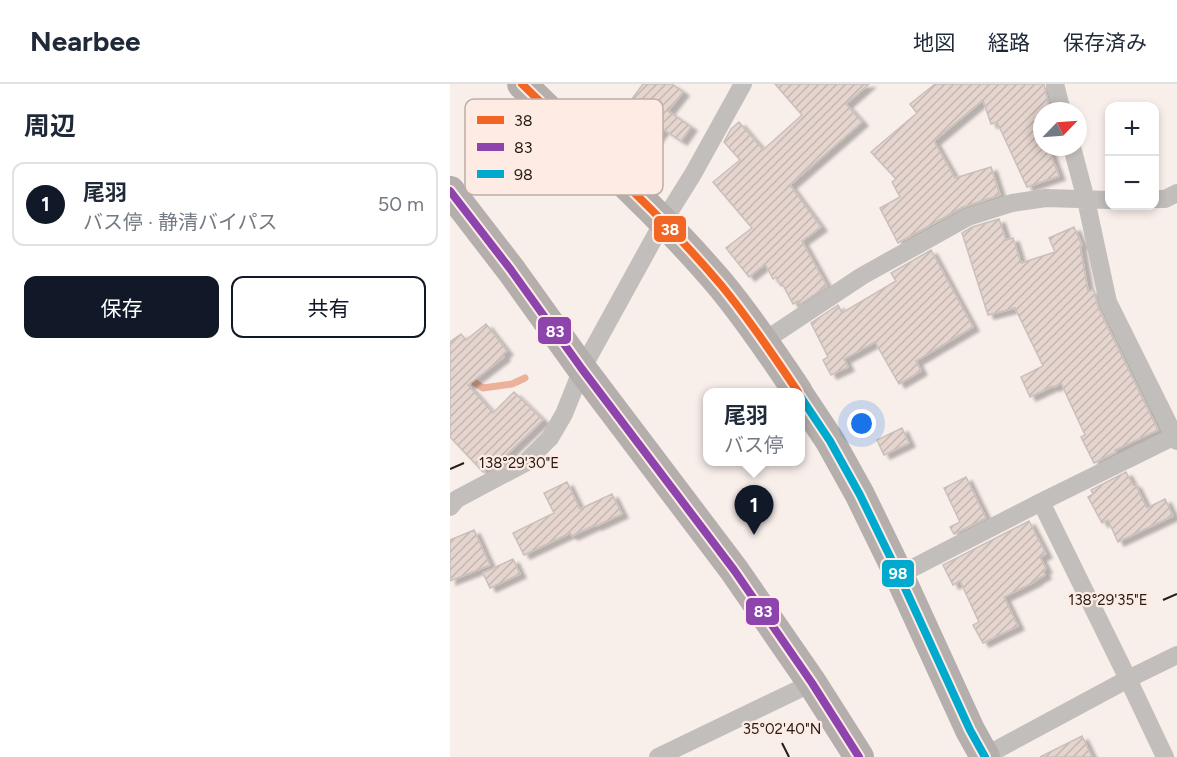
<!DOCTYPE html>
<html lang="ja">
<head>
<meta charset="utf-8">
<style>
	:root { --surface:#fff; --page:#f6f6f7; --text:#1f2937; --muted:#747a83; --line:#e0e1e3; --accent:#111827 }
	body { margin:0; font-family:Figtree,"Noto Sans JP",sans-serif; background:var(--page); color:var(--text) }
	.controls { position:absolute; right:18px; top:18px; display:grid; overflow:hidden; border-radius:12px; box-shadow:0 3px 9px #0003 }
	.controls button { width:54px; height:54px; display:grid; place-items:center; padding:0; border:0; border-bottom:2px solid var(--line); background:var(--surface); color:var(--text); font:30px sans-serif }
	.compass { position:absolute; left:583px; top:18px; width:54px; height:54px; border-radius:50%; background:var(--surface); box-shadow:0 3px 9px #0003; rotate:65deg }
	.you { position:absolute; left:412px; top:340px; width:21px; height:21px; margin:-15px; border:4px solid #fff; border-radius:50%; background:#1a73e8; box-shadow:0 0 0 9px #1a73e833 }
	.badge { display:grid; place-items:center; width:39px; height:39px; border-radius:50%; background:var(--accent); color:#fff; font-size:20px; font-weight:700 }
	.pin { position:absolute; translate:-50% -50px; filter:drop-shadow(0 2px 3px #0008) }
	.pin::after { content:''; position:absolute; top:32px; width:21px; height:18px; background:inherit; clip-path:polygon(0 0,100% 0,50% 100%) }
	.popup { position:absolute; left:253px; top:304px; width:102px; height:78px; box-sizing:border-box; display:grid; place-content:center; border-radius:12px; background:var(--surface); filter:drop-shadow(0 2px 4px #0005); font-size:20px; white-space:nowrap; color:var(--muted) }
	.popup b { font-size:22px; color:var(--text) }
	.popup::after { content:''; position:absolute; left:50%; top:100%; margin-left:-12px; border:12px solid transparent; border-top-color:var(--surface) }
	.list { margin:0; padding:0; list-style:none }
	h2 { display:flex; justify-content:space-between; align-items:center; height:78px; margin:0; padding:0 24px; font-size:26px }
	h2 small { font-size:20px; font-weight:400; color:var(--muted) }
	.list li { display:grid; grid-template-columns:39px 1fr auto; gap:18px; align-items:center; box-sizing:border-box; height:84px; margin:0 12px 12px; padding:0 12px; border:2px solid var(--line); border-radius:12px }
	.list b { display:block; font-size:22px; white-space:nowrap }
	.list p { margin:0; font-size:20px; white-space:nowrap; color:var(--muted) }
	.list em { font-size:20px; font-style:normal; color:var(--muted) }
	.actions { display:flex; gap:12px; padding:18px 24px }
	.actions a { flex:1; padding:14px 0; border:2px solid var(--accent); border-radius:12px; text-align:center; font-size:21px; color:var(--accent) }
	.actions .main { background:var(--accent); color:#fff }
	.map { position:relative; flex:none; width:727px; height:673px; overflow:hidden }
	header { display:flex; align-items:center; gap:36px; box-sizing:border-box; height:84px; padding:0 30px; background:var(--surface); border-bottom:2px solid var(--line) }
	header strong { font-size:28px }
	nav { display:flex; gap:33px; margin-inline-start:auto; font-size:21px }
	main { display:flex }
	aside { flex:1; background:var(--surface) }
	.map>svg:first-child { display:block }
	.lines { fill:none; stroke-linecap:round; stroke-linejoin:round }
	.stream { stroke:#ecb19a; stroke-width:7 }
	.building { fill:url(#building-hatch); stroke:#c9c0bc; stroke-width:1.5; filter:url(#shadow) }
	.minor { stroke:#c2bebb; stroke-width:18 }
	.trunk { stroke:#b4afac; stroke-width:30 }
	.bus-1-casing { stroke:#feebe4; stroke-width:12 }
	.bus-2-casing { stroke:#feebe4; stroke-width:12 }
	.bus-3-casing { stroke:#feebe4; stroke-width:12 }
	.bus-1 { stroke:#f26522; stroke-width:8 }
	.bus-2 { stroke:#8e44ad; stroke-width:8 }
	.bus-3 { stroke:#00a9ce; stroke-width:8 }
	.ticks { fill:none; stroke:#241c19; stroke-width:2 }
	.key { fill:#feebe4; stroke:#bdada7; stroke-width:1.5 }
	.key-label { font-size:16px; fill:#241c19 }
	.ticks-label { font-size:15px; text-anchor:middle; fill:#241c19; stroke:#feebe4; stroke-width:4.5; stroke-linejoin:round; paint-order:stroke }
	.line-badge { stroke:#feebe4; stroke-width:2 }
	.badge-label { font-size:16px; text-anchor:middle; font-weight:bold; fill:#fff }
</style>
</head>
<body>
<header>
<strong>Nearbee</strong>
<nav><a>地図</a><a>経路</a><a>保存済み</a></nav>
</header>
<main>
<aside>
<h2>周辺<small></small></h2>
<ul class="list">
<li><span class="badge">1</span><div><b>尾羽</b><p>バス停 · 静清バイパス</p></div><em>50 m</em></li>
</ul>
<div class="actions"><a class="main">保存</a><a>共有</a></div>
</aside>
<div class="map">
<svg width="727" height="673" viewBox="0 0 727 673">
	<defs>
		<pattern id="building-hatch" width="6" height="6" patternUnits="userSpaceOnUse" patternTransform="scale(1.5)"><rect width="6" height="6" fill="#e5d5ce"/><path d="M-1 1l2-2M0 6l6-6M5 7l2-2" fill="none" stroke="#c4b6b0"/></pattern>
		<filter id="shadow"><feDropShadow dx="6" dy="4" stdDeviation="1.5" flood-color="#0004"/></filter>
	</defs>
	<rect width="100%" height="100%" fill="#f8eeea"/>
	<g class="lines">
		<path class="stream" d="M 19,290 L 25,299 L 33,304 L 62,300 L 75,294"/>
	</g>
	<path class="building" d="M 193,0 L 222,0 L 233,8 L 218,27 L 241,43 L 231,57 L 213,45 L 196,70 L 175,56 L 192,30 L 178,20 Z
		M 325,0 L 419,0 L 396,20 L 412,38 L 340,101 L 371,143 L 352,157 L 377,202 L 350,220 L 348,217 L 343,220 L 333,201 L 331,202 L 326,193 L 323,195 L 315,180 L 299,193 L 276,164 L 302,144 L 263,98 L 290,76 L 274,58 L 281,45 L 289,38 L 313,66 L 352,31 Z
		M 485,0 L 594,0 L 600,27 L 592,27 L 592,63 L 598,63 L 609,92 L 577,103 L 547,38 L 541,40 L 533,16 L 484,57 L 505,94 L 541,83 L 550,111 L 513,123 L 448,159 L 430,124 L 450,113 L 442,98 L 446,95 L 421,68 L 467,29 L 460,20 Z
		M 549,135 L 556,156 L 563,154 L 571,179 L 605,168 L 599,154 L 624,143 L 632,161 L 630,162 L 638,207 L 644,206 L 648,223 L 708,346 L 665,366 L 666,368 L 644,379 L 631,353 L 635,351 L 611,299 L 604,303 L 603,302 L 580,313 L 571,293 L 593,282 L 565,224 L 538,231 L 512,149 L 522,143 Z
		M 481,166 L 523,243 L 466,277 L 471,287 L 449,300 L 425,258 L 394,275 L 398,283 L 381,291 L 373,276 L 378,273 L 361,239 L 388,221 L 392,229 L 446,197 L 441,189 Z
		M 36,240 L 57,267 L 53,270 L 54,273 L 18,301 L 43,329 L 64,308 L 93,336 L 44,383 L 41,384 L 39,382 L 33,388 L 0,353 L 0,258 L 11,250 L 16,256 Z
		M 452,344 L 459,359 L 434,371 L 427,356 Z
		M 676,388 L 683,401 L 685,400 L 697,424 L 715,415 L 723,432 L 668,458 L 658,436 L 652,439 L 638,413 L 643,410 L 641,406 Z
		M 516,393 L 536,434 L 504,450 L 500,443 L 510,438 L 494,404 Z
		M 117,398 L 130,425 L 162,410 L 172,430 L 146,442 L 145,441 L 122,452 L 120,449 L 74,471 L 63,449 L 104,429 L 94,409 Z
		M 579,437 L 596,470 L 590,473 L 596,485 L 593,486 L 595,491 L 586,496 L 586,497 L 554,513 L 568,542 L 533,559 L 523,541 L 529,538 L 510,497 L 503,501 L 493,481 Z
		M 24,446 L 40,481 L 0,497 L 0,456 Z
		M 63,475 L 70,490 L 40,504 L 33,489 Z
		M 632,652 L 642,673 L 590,673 Z"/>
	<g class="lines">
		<path class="minor" d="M 605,0 L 612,27
			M 622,63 L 636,116 L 658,218 L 727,357
			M 704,115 L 715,115 L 727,109
			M 314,257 L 412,192 L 518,133 L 562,119 L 596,114 L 660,116
			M 591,418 L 678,595 L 715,673
			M 0,423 L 7,415 L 75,379 L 100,354 L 114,330 L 132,285 L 213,138 L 243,90 L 293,0
			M 449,491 L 591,418 L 727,351
			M 535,672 L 678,595 L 727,571
			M 208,673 L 362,599"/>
		<path class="trunk" d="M 72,0 C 139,66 210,129 271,201 C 299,235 324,272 348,308
			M 0,107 L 61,186 L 132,285 L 284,486 L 362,599 L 409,673
			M 350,312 L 380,357 L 410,411 L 449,491 L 520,646 L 535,673"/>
		<g class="bus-1-casing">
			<path id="bus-1" d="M 72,0 C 139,66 210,129 271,201 C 299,235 324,272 348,308"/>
		</g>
		<g class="bus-2-casing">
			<path id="bus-2" d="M 0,107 L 61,186 L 132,285 L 284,486 L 362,599 L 409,673"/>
		</g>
		<g class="bus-3-casing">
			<path id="bus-3" d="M 350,312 L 380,357 L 410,411 L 449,491 L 520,646 L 535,673"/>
		</g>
		<use href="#bus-1" class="bus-1"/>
		<use href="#bus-2" class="bus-2"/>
		<use href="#bus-3" class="bus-3"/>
	</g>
	<path class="ticks" d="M 0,385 L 14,379M 713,516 L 727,510M 332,659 L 339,673"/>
	<rect x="15" y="15" width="198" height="96" rx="9" class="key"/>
	<rect x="27" y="32" width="27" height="8" fill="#f26522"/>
	<rect x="27" y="59" width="27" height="8" fill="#8e44ad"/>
	<rect x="27" y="86" width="27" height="8" fill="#00a9ce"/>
	<g class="key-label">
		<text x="64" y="42">38</text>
		<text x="64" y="69">83</text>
		<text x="64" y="96">98</text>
	</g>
	<g class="ticks-label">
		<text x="69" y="384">138°29'30"E</text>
		<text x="658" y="521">138°29'35"E</text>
		<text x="332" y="650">35°02'40"N</text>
	</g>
	<g class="line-badge">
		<rect x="203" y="131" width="34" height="28" rx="6" fill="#f26522"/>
		<rect x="87" y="232" width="35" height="29" rx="6" fill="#8e44ad"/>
		<rect x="431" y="475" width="34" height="29" rx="6" fill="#00a9ce"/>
		<rect x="295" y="513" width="35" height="29" rx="6" fill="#8e44ad"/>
	</g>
	<g class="badge-label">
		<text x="220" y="151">38</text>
		<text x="105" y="253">83</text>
		<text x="448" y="495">98</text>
		<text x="313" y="533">83</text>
	</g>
</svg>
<div class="controls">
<button>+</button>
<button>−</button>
</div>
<svg class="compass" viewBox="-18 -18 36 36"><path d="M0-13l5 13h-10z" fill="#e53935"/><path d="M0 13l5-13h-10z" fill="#747a83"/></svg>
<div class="you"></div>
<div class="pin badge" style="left:304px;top:451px">1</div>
<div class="popup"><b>尾羽</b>バス停</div>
</div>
</main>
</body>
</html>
